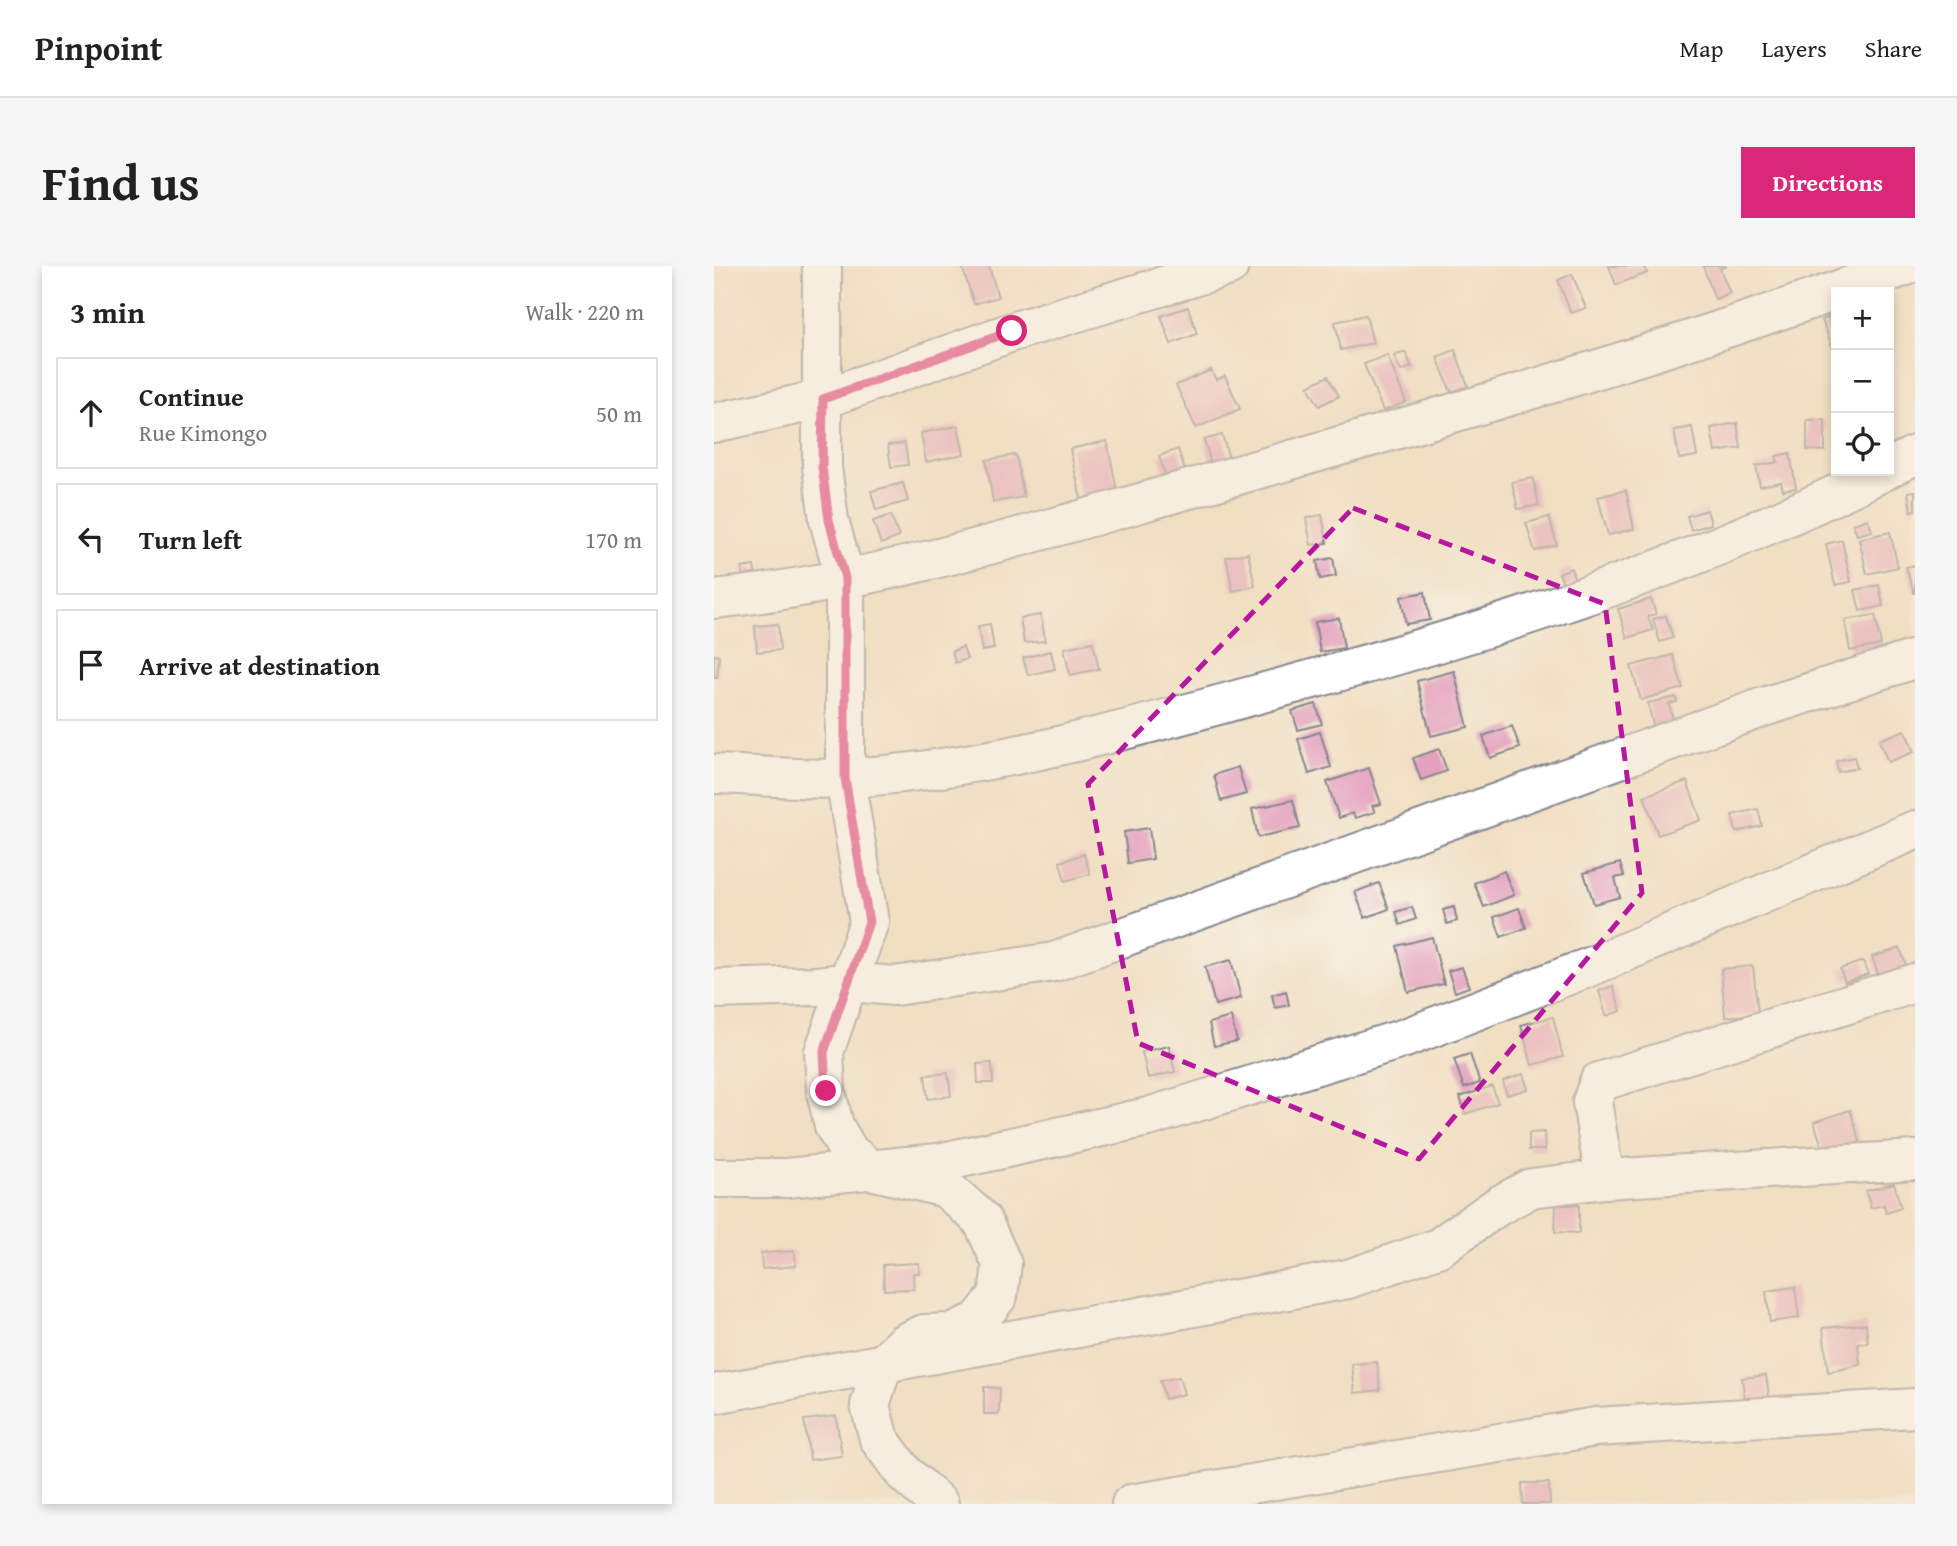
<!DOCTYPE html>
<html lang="en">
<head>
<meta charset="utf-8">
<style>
	:root { --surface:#fff; --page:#f6f6f6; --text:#222; --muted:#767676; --line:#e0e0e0; --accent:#db2777 }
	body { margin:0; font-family:"Gentium Book Plus",serif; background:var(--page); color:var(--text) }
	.controls { position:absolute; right:21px; top:21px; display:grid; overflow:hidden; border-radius:0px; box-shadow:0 4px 10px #0003 }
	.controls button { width:63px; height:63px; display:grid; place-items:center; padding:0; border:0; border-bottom:2px solid var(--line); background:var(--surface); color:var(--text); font:35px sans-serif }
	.stop { position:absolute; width:21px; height:21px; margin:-16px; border:5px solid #db2777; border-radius:50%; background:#fff }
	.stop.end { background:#db2777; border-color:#fff; box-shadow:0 2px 7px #0008 }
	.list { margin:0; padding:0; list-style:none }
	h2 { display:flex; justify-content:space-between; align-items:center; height:91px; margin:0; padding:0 28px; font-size:30px }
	h2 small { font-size:23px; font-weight:400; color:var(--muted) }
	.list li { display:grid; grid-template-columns:46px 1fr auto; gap:21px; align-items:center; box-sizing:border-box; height:112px; margin:0 14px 14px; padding:0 14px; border:2px solid var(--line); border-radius:0px }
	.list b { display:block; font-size:26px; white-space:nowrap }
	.list p { margin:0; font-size:23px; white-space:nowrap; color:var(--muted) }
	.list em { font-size:23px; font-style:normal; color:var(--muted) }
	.icon { flex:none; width:38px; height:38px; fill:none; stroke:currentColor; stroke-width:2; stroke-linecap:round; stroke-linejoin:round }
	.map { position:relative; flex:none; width:1201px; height:1238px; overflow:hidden; border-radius:0px }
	header { display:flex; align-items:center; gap:42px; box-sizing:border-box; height:98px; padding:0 35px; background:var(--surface); border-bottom:2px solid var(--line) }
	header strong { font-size:33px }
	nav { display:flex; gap:38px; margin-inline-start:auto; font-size:24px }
	.intro { display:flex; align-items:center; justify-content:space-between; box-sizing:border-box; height:168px; padding:0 42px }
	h1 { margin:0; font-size:49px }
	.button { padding:18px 32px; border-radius:0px; background:var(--accent); color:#fff; font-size:24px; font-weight:700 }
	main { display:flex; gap:42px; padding:0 42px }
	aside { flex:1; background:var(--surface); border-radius:0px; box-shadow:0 4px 10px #0003 }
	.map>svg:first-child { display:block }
	.building { fill:#e4a0bd }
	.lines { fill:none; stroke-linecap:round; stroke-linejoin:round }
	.minor-casing { stroke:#868790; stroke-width:42 }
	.minor { stroke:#fff; stroke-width:38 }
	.route { stroke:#db2777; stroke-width:9 }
	.marked { fill:none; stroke:#b5179e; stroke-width:5; stroke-dasharray:14 9; stroke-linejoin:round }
</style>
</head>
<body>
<header>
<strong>Pinpoint</strong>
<nav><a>Map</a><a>Layers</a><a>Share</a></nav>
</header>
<div class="intro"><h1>Find us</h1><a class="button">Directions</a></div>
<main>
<aside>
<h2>3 min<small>Walk · 220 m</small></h2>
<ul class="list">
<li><svg class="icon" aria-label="ahead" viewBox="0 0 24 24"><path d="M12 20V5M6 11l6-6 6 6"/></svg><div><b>Continue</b><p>Rue Kimongo</p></div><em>50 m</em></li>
<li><svg class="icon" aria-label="left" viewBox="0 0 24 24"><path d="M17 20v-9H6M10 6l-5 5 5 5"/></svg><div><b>Turn left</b></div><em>170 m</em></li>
<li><svg class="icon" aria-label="arrive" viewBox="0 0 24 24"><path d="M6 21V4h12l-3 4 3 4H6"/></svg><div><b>Arrive at destination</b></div></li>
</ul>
</aside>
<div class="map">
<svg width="1201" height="1238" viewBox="0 0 1201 1238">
	<rect width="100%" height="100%" fill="#f7f3e8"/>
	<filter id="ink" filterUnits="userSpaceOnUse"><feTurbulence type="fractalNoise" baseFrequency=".0143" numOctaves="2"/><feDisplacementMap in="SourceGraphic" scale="14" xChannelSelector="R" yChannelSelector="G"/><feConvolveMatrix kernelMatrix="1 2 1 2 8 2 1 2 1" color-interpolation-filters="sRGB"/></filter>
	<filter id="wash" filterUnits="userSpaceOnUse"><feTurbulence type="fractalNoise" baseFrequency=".00686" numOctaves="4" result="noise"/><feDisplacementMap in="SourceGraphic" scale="28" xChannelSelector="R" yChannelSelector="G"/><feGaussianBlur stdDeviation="1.57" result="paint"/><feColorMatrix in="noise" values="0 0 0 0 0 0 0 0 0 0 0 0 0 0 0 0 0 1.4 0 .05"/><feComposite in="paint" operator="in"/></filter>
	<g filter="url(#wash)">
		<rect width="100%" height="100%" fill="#f1dfc2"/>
		<g id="blocks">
			<path class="building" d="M 248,0 L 275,0 L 284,31 L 260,38 Z
				M 895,0 L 930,0 L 933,7 L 902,19 Z
				M 989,0 L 1013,0 L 1006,3 L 1016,27 L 1001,33 Z
				M 858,8 L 872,42 L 857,47 L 844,14 Z
				M 474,41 L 483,68 L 457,78 L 447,50 Z
				M 1122,48 L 1122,80 L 1119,82 L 1108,54 Z
				M 652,49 L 659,77 L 627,84 L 621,56 Z
				M 741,84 L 754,120 L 737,126 L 723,91 Z
				M 691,86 L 698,101 L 687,105 L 680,90 Z
				M 673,89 L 692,136 L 669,145 L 650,98 Z
				M 497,104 L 502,114 L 511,110 L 526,143 L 482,162 L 462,119 Z
				M 614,110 L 625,130 L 605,140 L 594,120 Z
				M 1093,154 L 1111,154 L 1111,185 L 1093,184 Z
				M 1023,157 L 1027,182 L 1001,186 L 997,162 Z
				M 244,160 L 250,188 L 212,196 L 207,167 Z
				M 978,161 L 983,190 L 965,193 L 960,164 Z
				M 508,169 L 517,199 L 499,204 L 490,174 Z
				M 393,175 L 405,234 L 369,242 L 356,183 Z
				M 191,177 L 194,199 L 177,201 L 174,179 Z
				M 464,183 L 471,205 L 455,220 L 445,190 Z
				M 1076,187 L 1082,222 L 1069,224 L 1067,216 L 1046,220 L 1042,200 L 1064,196 L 1062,190 Z
				M 302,189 L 310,231 L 279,236 L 272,194 Z
				M 819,212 L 825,239 L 804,243 L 798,216 Z
				M 189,217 L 194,235 L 162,244 L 157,225 Z
				M 912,224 L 920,263 L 894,269 L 884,231 Z
				M 1201,225 L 1201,244 L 1197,245 L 1194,226 Z
				M 993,244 L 997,258 L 977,264 L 973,250 Z
				M 177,249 L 185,271 L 167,278 L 159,255 Z
				M 608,249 L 613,277 L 597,279 L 592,252 Z
				M 835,251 L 843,279 L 821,285 L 812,257 Z
				M 1154,253 L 1158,265 L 1143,269 L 1139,258 Z
				M 1176,266 L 1184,301 L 1153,308 L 1145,273 Z
				M 1128,274 L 1137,316 L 1121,319 L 1112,278 Z
				M 534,287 L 541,320 L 519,325 L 512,291 Z
				M 619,292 L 622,310 L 606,313 L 603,295 Z
				M 1201,299 L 1201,327 L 1200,327 L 1192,301 Z
				M 40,300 L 42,314 L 30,316 L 28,302 Z
				M 857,302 L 862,317 L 851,322 L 845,307 Z
				M 1165,319 L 1169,340 L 1146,345 L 1141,324 Z
				M 711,326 L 716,354 L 692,358 L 687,331 Z
				M 937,333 L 942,348 L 934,350 L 939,364 L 913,372 L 904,343 Z
				M 327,349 L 331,375 L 310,377 L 306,352 Z
				M 1161,349 L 1167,379 L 1136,385 L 1131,354 Z
				M 952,350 L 959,372 L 946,376 L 939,353 Z
				M 625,352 L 630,382 L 606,386 L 601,356 Z
				M 64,358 L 66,384 L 43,386 L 41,360 Z
				M 276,358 L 280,383 L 268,385 L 264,360 Z
				M 379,376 L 385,403 L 356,409 L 350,382 Z
				M 249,381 L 253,393 L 241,397 L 238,385 Z
				M 337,385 L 341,403 L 314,409 L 309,392 Z
				M 0,389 L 5,390 L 3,412 L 0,411 Z
				M 959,389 L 969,422 L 927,434 L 917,400 Z
				M 740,405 L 754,461 L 717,470 L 703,415 Z
				M 962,431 L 963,436 L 955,438 L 960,458 L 940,463 L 934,437 Z
				M 602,438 L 608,458 L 584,464 L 578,445 Z
				M 798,460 L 806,482 L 776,492 L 769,470 Z
				M 1191,464 L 1200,486 L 1174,496 L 1165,474 Z
				M 606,466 L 617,501 L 595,508 L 584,473 Z
				M 725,483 L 733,505 L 707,514 L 699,492 Z
				M 1140,491 L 1143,502 L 1124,506 L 1122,495 Z
				M 524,501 L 532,528 L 507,535 L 500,509 Z
				M 655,502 L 667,538 L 658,540 L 661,546 L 641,552 L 639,547 L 625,552 L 613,516 Z
				M 973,515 L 987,554 L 944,569 L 930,530 Z
				M 579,534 L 586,562 L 544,571 L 538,543 Z
				M 1044,543 L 1048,560 L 1022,566 L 1018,549 Z
				M 435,562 L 439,593 L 414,597 L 410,566 Z
				M 370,588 L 376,608 L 351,615 L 346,596 Z
				M 906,597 L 910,610 L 901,612 L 906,631 L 880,638 L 870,607 Z
				M 790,605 L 800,629 L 770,641 L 760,617 Z
				M 665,617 L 675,643 L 651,652 L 641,626 Z
				M 698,641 L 702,653 L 686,659 L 682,646 Z
				M 740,641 L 743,655 L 733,658 L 729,644 Z
				M 805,642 L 812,662 L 787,671 L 780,651 Z
				M 718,671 L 730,718 L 694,726 L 683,680 Z
				M 1186,682 L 1194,705 L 1166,713 L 1158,691 Z
				M 517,694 L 527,732 L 501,739 L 491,701 Z
				M 1149,695 L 1154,708 L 1131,716 L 1126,703 Z
				M 1039,700 L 1044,748 L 1011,751 L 1007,703 Z
				M 748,701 L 755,721 L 741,726 L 734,705 Z
				M 899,720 L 907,745 L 892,750 L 885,725 Z
				M 572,725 L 575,739 L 561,742 L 558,729 Z
				M 517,751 L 523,775 L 500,780 L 495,757 Z
				M 839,751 L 849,791 L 818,799 L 807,759 Z
				M 455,780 L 461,806 L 434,812 L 428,786 Z
				M 756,788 L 766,817 L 750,822 L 740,793 Z
				M 278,797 L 279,817 L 264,817 L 263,798 Z
				M 234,807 L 237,830 L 214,833 L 211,809 Z
				M 809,808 L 814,823 L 793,829 L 789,815 Z
				M 778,820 L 784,837 L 751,848 L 746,831 Z
				M 1136,844 L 1147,879 L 1111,890 L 1100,856 Z
				M 830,866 L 831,884 L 815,884 L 815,867 Z
				M 1180,917 L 1187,942 L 1172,947 L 1170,939 L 1157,942 L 1152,925 Z
				M 842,939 L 865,939 L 865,967 L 841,966 Z
				M 80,985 L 82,1000 L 48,1003 L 47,987 Z
				M 205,997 L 205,1007 L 199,1007 L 200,1023 L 170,1024 L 169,999 Z
				M 1081,1021 L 1085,1052 L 1056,1056 L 1052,1025 Z
				M 1152,1058 L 1154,1077 L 1144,1078 L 1146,1099 L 1114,1106 L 1109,1062 Z
				M 663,1096 L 666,1124 L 641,1127 L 638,1098 Z
				M 1052,1109 L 1056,1138 L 1032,1141 L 1028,1112 Z
				M 465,1111 L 470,1128 L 451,1133 L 446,1115 Z
				M 270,1121 L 286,1122 L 285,1148 L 270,1148 Z
				M 122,1150 L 128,1190 L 96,1194 L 90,1154 Z
				M 808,1217 L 835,1217 L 836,1238 L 809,1238 Z"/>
		</g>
	</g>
	<g filter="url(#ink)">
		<use href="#blocks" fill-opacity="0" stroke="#868790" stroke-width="2"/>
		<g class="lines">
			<g class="minor-casing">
				<path id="minor" d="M 108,0 L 108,201 L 115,254 L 131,312 L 131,512 L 155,656 L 110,786 L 112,825 L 120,860 L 135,886 L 157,904 L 232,922 L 268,954 L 288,998 L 284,1030 L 264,1055 L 237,1067 L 210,1068 L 190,1077 L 169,1098 L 156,1139 L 165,1173 L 190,1207 L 225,1238
					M 0,157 L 109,133 L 298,66 L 515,0
					M 1175,202 L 1201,189
					M 0,333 C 166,316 336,262 496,217 C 729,151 964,83 1192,0
					M 0,508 C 44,509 90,515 135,512 C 292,502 444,455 595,414 C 792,360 988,297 1170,205
					M 0,723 L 103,720 L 135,716 L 181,720 L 340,696 L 1050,441 L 1201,393
					M 0,912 L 72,912 L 224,897 L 434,851 L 691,772 L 878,700 L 1201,564
					M 891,913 L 878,836 L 885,816 L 1201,717
					M 0,1128 L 634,1013 L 724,982 L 784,940 L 817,922 L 891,913 L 1201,894
					M 417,1238 L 882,1161 L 1201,1142"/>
			</g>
			<use href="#minor" class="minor"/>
		</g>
	</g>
	<g class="lines" filter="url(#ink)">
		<path class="route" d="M 112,825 L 110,786 L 155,656 L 131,512 L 131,312 L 115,254 L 108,201 L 109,133 L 298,65"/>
	</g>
	<path d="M0 0H1201V1238H0ZM 639,242 L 891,338 L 928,627 L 705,893 L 424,777 L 374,518 Z" fill="#f1dfc2" fill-opacity=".55" fill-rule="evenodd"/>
	<path class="marked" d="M 639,242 L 891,338 L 928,627 L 705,893 L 424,777 L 374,518 Z"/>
</svg>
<div class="controls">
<button>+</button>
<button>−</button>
<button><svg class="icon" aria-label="locate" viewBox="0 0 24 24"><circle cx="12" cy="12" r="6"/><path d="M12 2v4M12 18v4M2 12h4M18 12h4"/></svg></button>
</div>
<div class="stop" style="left:298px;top:65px"></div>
<div class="stop end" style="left:112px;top:825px"></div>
</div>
</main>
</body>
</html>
